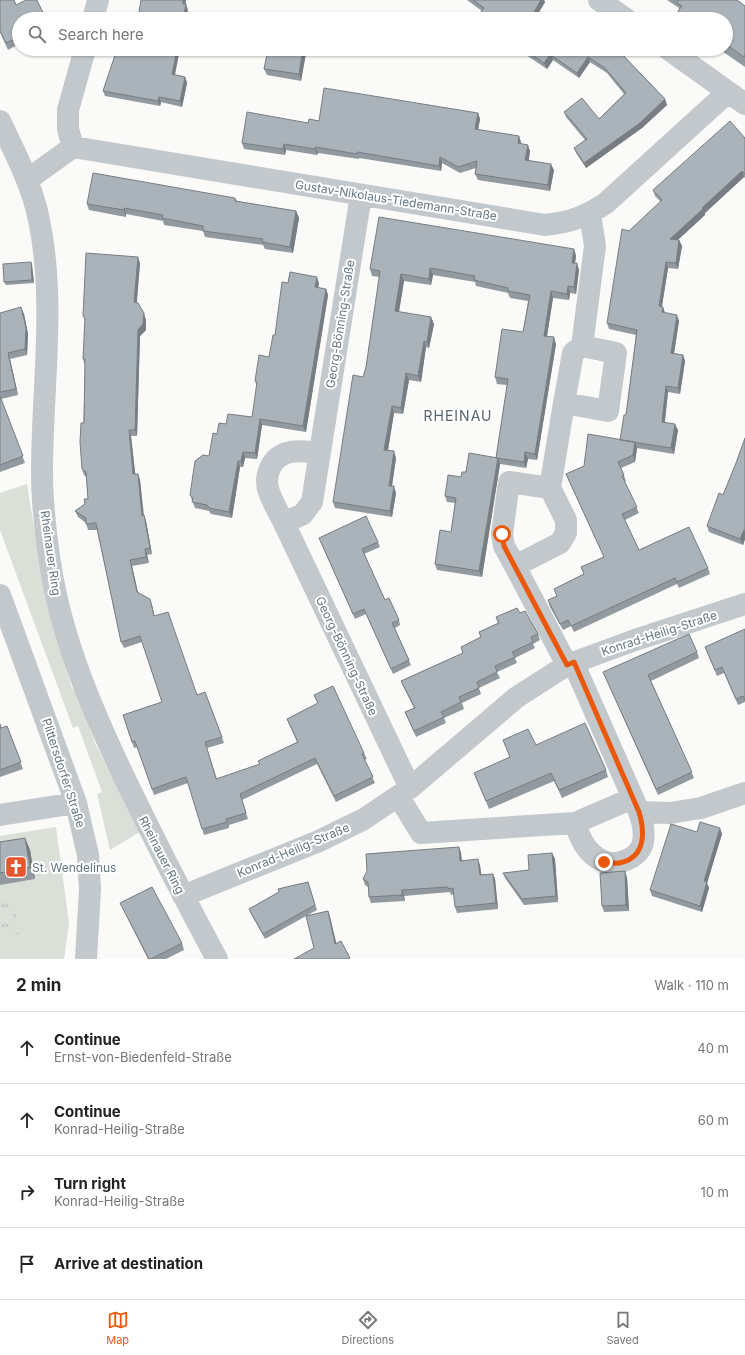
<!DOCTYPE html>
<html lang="en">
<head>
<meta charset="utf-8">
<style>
	:root { --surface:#fff; --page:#f2f2f2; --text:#222; --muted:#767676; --line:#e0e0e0; --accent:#ea580c }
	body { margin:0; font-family:Inter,sans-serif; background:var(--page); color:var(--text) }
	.stop { position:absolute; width:12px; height:12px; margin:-9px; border:3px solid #ea580c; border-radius:50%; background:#fff }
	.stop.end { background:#ea580c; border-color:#fff; box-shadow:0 1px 4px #0008 }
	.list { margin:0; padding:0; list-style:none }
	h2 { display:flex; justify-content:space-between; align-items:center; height:52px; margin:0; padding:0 16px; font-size:17px }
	h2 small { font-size:13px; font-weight:400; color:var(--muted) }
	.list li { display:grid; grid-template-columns:26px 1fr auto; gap:12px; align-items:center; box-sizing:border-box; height:72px; padding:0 16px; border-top:1px solid var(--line) }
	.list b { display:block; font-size:15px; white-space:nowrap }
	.list p { margin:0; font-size:13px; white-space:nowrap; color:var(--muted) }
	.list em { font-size:13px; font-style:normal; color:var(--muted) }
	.icon { flex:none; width:22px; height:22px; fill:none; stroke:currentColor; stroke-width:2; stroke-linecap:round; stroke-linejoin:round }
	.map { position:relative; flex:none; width:745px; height:959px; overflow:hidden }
	.search { position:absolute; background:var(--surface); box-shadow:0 1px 3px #0004; left:12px; right:12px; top:12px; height:44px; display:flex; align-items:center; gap:10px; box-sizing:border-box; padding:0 14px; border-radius:22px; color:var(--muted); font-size:15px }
	.sheet { height:340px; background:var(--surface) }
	nav { display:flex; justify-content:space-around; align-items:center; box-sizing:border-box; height:56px; border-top:1px solid var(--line); background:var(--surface); font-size:11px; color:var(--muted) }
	nav a { display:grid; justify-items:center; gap:2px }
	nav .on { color:var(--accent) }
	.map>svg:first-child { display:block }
	.grass { fill:#dadfd7 }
	.park { fill:url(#park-tufts) }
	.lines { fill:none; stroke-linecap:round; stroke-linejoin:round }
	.minor { stroke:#c3c8cc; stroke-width:22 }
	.wall { fill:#929a9f }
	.shaded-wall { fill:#777d82 }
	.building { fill:#aab3b9; stroke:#777d82 }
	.route { stroke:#ea580c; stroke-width:5 }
	.labels { text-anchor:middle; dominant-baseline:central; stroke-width:4; stroke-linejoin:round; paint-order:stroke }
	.street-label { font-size:12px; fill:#657683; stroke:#fff }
	.poi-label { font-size:12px; fill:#657683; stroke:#fff; text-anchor:start }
	.quarter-label { font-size:14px; letter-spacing:1px; fill:#57646e; stroke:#fff }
</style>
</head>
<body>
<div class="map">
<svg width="745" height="959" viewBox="0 0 745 959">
	<defs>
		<pattern id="park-tufts" width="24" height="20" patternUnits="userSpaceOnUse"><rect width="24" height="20" fill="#dadfd7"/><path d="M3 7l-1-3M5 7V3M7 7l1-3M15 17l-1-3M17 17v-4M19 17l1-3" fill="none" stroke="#b4b9b4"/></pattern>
	</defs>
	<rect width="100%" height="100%" fill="#fafaf8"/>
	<path class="grass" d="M 27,484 L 46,599 L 72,689 L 76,688 L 95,743 L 140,832 L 110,850 L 97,794 L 102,792 L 78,726 L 73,728 L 0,530 L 0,493 Z
		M 56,827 L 69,923 L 64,959 L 0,959 L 0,836 Z"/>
	<path class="park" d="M 0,896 L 8,896 L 23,934 L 0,935 Z"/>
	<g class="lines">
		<path class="minor" d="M 599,0 L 626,19
			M 93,19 L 98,0
			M 668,49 L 745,104
			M 0,121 C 15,153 32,185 39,220 C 56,302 42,388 42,472 C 42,504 46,537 51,569 C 63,643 94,714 126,781 C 155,841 185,900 217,959
			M 73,147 L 68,129 L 68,110 L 85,49
			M 27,180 L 73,147 L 545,225 C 571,222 585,217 606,203 L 728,92
			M 361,195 L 312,502 L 303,514 L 284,523 L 410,788
			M 564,403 L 573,353 L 582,346
			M 284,523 C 279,513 273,503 269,492 C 266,484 267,475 270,468 C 279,448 301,450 319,453
			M 515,566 L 504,546 L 502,534 L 509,482 L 550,488
			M 0,595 L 76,803 L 88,855 L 90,889 L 86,959
			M 573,662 L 633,798
			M 567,665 L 515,566 L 560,543 L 566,533 L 566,520 L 550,488 L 564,403 L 608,411 L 616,353 L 582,346 L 595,246 L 590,214
			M 399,797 L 421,833 L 575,823 L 633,798 C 637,807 642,817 643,827 C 644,832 644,841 642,846 C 636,859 616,867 603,861 C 587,854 580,839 575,823
			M 639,812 L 670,813 L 701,808 L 745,793
			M 0,815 L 76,803
			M 183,896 L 319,841 L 364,819 L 410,788 L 517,697 L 567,665 L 635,640 L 745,604"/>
	</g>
	<path class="wall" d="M 0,0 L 19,19 L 19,44 L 8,50 L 0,32 Z
		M 467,0 L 544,0 L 545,2 L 535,19 L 478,19 L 477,17 L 482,11 Z
		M 667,0 L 737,0 L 745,6 L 745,67 L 719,49 L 726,49 L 726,19 L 681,19 L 678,11 L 679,9 L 679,8 Z
		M 517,49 L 617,49 L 665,99 L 667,105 L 642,128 L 586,168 L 576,153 L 574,148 L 585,140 L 566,117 L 564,112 L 599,119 L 624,94 L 607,73 L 590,62 L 579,78 L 553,60 L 547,69 Z
		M 306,53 L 301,81 L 267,75 L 264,69 Z
		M 175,75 L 185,77 L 187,83 L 182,107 L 161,102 L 160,106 L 105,96 L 103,91 Z
		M 478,113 L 480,119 L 478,130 L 521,142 L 521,144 L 530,151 L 528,161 L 554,170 L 550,191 L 478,180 L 475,174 L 476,168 L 460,173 L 442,163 L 441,171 L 359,158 L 359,159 L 318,153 L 317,155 L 286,150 L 285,155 L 244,149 L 242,143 L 308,123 L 319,121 Z
		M 745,138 L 745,178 L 744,177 L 705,213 L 705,215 L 678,240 L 679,240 L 682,246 L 678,269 L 668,268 L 662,306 L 665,313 L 679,321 L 674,354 L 683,355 L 685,361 L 680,394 L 668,392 L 665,422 L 678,430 L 674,454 L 637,448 L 635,462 L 621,468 L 626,481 L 624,482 L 639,513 L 625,520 L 639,550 L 708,568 L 710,574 L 679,588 L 677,584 L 574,632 L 571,626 L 563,630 L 550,607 L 548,600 L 557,597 L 554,589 L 584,574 L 581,567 L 604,557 L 566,474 L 584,466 L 620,439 L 626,415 L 636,335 L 609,329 L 607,323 L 629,231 L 661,202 L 655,196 L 653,190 Z
		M 235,198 L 237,201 L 296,211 L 299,218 L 293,253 L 265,249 L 263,245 L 205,237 L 203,231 L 164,225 L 163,221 L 126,214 L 126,217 L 89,210 L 87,204 Z
		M 574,249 L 576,256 L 575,263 L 579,270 L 576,294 L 570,293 L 569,300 L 553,298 L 547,336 L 556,344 L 537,460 L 528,459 L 526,468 L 500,464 L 482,577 L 437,570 L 435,564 L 451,532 L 455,503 L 447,502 L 445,496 L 466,472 L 496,458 L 507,385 L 497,384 L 495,377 L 523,332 L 528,301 L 510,298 L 508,293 L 476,286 L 475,282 L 433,275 L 431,285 L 404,281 L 399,312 L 434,324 L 429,348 L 426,347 L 421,382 L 409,380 L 403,414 L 394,413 L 388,450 L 396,458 L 392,486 L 396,493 L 392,517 L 335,508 L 333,502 L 366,367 L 380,277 L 372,276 L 370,269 Z
		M 31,262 L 32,265 L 34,283 L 6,285 L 4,282 Z
		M 140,263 L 137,302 L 146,320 L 146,330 L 140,336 L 137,436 L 131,436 L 135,474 L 138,474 L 140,480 L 144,515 L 146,521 L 152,554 L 147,555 L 149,563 L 132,566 L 138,592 L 152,605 L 154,616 L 197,695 L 205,692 L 224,743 L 207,748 L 217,779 L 260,764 L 258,761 L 297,742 L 287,719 L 318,704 L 314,695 L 364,753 L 367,759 L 364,760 L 375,783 L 336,802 L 317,764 L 242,800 L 248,819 L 229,825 L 229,828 L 204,835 L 188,783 L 154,795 L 137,747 L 134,748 L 123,715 L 162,702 L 142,642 L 124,648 L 121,642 L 97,530 L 88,530 L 86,523 L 78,517 L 75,511 L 85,504 L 88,499 L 86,477 L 84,475 L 82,469 L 85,366 L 83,359 L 85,321 L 83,316 Z
		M 288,283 L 319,283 L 318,288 L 326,289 L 328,295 L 306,432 L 262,425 L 257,459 L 245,458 L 243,467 L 240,467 L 232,518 L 211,514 L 209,511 L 195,508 L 190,495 L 209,456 L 217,434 L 226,424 L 252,417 L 257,387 L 255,381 L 269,357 Z
		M 0,313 L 24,314 L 28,334 L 27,355 L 10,359 L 18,395 L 1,399 L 25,463 L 0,472 Z
		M 745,438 L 745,539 L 743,545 L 709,532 L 707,526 L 723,495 L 736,463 Z
		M 319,538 L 378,542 L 380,547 L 364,554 L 385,600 L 399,620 L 400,625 L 395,628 L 411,665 L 393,674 L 366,614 L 355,619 Z
		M 520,613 L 538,634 L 540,640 L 533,644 L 535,648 L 515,658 L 517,663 L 497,672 L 500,678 L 479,688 L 481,694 L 462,703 L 464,709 L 444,718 L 446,723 L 416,737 L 405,712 L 414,708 L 404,688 L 401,681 L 463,653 L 461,647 L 481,638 L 479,632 L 498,623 L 496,617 Z
		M 745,629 L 745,702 L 738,705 L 724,673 L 717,676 L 705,647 Z
		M 697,652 L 699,658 L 651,681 L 694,778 L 658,795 L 603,672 Z
		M 0,724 L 1,728 L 7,726 L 23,769 L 0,777 Z
		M 503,740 L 536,745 L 606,770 L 608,777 L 562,798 L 554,781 L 489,809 L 474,773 L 510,757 Z
		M 697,832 L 722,834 L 707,883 L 709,888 L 702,912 L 652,896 L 650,890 Z
		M 25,838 L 30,850 L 35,879 L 0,885 L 0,842 Z
		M 459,847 L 461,853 L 462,861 L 480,865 L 481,874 L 493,874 L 495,879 L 498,909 L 457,913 L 455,907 L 454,894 L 451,895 L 450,892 L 404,896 L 405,901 L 371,903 L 369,897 L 368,887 L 365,885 L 363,879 Z
		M 552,853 L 555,859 L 558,902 L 524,905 L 505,878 L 503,873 L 529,870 Z
		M 627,877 L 629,911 L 604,912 L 602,906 Z
		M 308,882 L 317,910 L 306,916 L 328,911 L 330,917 L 336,944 L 341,941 L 350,959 L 294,959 L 314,948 L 306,916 L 265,939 L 251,914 L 249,909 L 279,892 L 278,889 Z
		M 120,903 L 182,943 L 184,950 L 166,959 L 148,959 Z"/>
	<path class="shaded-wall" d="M 183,0 L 186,0 L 185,9 L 183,4 Z
		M 541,0 L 544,0 L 545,2 L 535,19 L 530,19 Z
		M 186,4 L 188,10 L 186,19 L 183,19 Z
		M 177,49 L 180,49 L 174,80 L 172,74 Z
		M 303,49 L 304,49 L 306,53 L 301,81 L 299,74 Z
		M 554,49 L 560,49 L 551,55 L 553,60 L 547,69 L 544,63 Z
		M 588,57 L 590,62 L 579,78 L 577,73 Z
		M 185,77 L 187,83 L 182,107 L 180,101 Z
		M 159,97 L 161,102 L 160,106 L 158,101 Z
		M 665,99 L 667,105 L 642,128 L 586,168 L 584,163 Z
		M 478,113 L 480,119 L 477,135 L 475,129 Z
		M 519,136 L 521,142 L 520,149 L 518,143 Z
		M 284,144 L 286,150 L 285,155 L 283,149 Z
		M 528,145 L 530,151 L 528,166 L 525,160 Z
		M 315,147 L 318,153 L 317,155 L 315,149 Z
		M 440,157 L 442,163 L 441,171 L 439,166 Z
		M 551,164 L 554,170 L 550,191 L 548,185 Z
		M 742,171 L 744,177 L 705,213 L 705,215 L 672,245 L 670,239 L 702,208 Z
		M 124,208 L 126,214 L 126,217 L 124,210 Z
		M 296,211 L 299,218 L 293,253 L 290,247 Z
		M 679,240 L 682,246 L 678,269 L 676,263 Z
		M 574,249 L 576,256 L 574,269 L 572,263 Z
		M 138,257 L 140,263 L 136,308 L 134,302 Z
		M 31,262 L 32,265 L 34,283 L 32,280 Z
		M 666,262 L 668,268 L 661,312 L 659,306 Z
		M 577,263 L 579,270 L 576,294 L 574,287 Z
		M 430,268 L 433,275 L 431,285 L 429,279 Z
		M 401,274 L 404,281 L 398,317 L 395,311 Z
		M 317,277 L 319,283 L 317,293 L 315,287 Z
		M 568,286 L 570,293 L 569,300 L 567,294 Z
		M 326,289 L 328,295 L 306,432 L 303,426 Z
		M 551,291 L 553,298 L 546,342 L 544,336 Z
		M 21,307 L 24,314 L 28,334 L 27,355 L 25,349 Z
		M 663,307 L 665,313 L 662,312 Z
		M 144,313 L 146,320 L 146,330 L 140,336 L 137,436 L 135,430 L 138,330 Z
		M 677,315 L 679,321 L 673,359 L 671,353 Z
		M 431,317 L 434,324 L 429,348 L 427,342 Z
		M 554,337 L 556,344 L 537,460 L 535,454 Z
		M 424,341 L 426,347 L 421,382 L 418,376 Z
		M 8,353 L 10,359 L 18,395 L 16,389 Z
		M 683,355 L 685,361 L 680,394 L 678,388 Z
		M 406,373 L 409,380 L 403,414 L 401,408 Z
		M 666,386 L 668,392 L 664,428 L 662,422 Z
		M 392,406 L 394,413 L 387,456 L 384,450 Z
		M 260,419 L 262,425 L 257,459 L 255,453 Z
		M 675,424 L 678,430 L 674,454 L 671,448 Z
		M 129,430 L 131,436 L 136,480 L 133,474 Z
		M 635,442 L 637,448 L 635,462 L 633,455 Z
		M 394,451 L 396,458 L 391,492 L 389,486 Z
		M 243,452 L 245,458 L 243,467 L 241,461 Z
		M 525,452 L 528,459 L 526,468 L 524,462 Z
		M 498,458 L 500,464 L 482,577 L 479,571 Z
		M 238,461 L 240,467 L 232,518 L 229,512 Z
		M 138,474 L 140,480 L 144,522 L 142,516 Z
		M 394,486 L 396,493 L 392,517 L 390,511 Z
		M 144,515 L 146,521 L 152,554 L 150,548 Z
		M 744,530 L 745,532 L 745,539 L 743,545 L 740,539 Z
		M 145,549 L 147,555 L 149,563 L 146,557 Z
		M 130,560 L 132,566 L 139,598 L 137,592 Z
		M 150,599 L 152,605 L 156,622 L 154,616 Z
		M 720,828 L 722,834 L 707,883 L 709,888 L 702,912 L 700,906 L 704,881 Z
		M 25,838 L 30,850 L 35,879 L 30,867 Z
		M 459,847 L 461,853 L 462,867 L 460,861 Z
		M 552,853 L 555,859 L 558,902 L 556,896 Z
		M 478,859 L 480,865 L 482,880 L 480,875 Z
		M 625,871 L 627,877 L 629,911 L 626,905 Z
		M 493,874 L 495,879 L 498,909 L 496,903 Z
		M 402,890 L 404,896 L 405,901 L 402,895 Z
		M 328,911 L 330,917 L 338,950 L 335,944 Z"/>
	<path class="building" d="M 0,0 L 14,0 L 16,5 L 26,0 L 37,0 L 46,19 L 19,19 L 19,37 L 6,43 L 0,31 Z
		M 141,0 L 183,0 L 183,4 L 186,4 L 183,19 L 127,19 L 128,16 L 138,18 Z
		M 473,0 L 541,0 L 530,19 L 480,19 L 477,17 L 484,8 Z
		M 679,0 L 737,0 L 745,6 L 745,55 L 744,57 L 726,44 L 726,19 L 690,19 L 678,11 L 682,6 L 677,3 Z
		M 117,49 L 177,49 L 172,74 L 185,77 L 180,101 L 159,97 L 158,101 L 103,91 Z
		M 268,49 L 303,49 L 299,74 L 264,69 Z
		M 524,49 L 554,49 L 544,63 Z
		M 555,49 L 617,49 L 665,99 L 640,123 L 584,163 L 574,148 L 587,139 L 564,112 L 582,98 L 599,119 L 626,93 L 605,68 L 588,57 L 577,73 L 551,55 Z
		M 324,88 L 478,113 L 475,129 L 519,136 L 518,143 L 528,145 L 525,160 L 551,164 L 548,185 L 475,174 L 477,161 L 458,167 L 440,157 L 439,166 L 357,152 L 357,154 L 315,147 L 315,149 L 284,144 L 283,149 L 242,143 L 247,112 L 308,123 L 309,119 L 319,121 Z
		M 730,121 L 745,138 L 745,174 L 742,171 L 702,208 L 703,209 L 670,239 L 679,240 L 676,263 L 666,262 L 659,306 L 663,307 L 662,312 L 677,315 L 671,353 L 683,355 L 678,388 L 666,386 L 662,422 L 675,424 L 671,448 L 620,440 L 624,415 L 626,415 L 637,330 L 607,323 L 622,229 L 629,231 L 662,200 L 653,190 Z
		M 93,173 L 235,198 L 235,201 L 296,211 L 290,247 L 262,242 L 263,239 L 203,231 L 203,226 L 162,218 L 163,215 L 124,208 L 124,210 L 87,204 Z
		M 379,217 L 574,249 L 572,263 L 577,263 L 574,287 L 568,286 L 567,294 L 551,291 L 544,336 L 554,337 L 535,454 L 525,452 L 524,462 L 496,458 L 508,379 L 495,377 L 502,329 L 523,332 L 530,295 L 508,291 L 508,288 L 474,280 L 475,276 L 430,268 L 429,279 L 401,274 L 395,311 L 431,317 L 427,342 L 424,341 L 418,376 L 406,373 L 401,408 L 392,406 L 384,450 L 394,451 L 389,486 L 394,486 L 390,511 L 333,502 L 353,375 L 363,377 L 366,367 L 380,271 L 370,269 Z
		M 86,253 L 138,257 L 134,302 L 138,303 L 144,313 L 143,324 L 138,330 L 135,430 L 129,430 L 133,474 L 138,474 L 142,516 L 144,515 L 150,548 L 145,549 L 146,557 L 130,560 L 137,592 L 150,599 L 154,616 L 168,612 L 197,695 L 205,692 L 222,737 L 205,742 L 216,779 L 260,764 L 258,761 L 298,742 L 287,719 L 318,703 L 314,695 L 333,686 L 364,753 L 362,754 L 373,777 L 334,796 L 315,758 L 240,794 L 246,813 L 226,819 L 227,822 L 202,829 L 186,777 L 152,789 L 135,741 L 132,742 L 123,715 L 162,702 L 140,636 L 121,642 L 96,523 L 86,524 L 86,518 L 75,511 L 85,504 L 84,499 L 88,499 L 86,472 L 82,469 L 80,442 L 81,423 L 84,423 L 85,359 L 83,359 L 85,318 L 83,316 Z
		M 31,262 L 32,280 L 4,282 L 3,264 Z
		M 290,272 L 317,277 L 315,287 L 326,289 L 303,426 L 260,419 L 255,453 L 243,452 L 241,461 L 238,461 L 229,512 L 209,508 L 207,505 L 192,502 L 193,498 L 190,495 L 195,461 L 203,455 L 209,456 L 213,433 L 217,434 L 219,423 L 226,424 L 228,414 L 252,417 L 257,382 L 255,381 L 259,355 L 269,357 L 273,335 L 275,335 L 282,282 L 288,283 Z
		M 21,307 L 26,328 L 25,349 L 8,353 L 16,389 L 0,392 L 0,313 Z
		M 0,396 L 23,456 L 0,465 Z
		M 588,434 L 635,442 L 633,455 L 618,462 L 624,475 L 622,476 L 637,507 L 622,514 L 639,550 L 689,527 L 708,568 L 677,582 L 675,578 L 571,626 L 568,620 L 560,624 L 548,600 L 557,596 L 554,589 L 584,574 L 581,567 L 604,557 L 566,474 L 584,466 Z
		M 745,438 L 745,530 L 744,530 L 740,539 L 707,526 L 719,493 L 723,495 L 736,463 Z
		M 469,453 L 498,458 L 479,571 L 435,564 L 440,530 L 451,532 L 456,498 L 445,496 L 448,475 L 461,477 L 462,472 L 466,472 Z
		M 366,516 L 378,542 L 362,549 L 385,600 L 389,598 L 399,620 L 392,623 L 409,660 L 391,669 L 364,609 L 353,614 L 319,538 Z
		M 517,608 L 520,613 L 525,611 L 538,634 L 531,637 L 533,642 L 512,652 L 515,657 L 495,666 L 497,672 L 477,682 L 479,688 L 459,697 L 461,702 L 441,712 L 444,717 L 414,731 L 405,712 L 415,708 L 401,681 L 463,653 L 461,647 L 481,637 L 479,632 L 499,623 L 496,617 Z
		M 745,629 L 745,700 L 743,696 L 736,699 L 722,667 L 715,670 L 705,647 Z
		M 689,634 L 697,652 L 648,675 L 692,772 L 656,789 L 603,672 Z
		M 585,723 L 606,770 L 559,790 L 551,773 L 486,801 L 474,773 L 510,757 L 503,740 L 528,729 L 536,745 Z
		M 0,724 L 1,728 L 7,726 L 21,762 L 0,770 Z
		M 700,822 L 720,828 L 704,881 L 707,882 L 700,906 L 650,890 L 671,824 L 697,832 Z
		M 25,838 L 30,867 L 0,873 L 0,842 Z
		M 459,847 L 460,861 L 478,859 L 480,875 L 493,874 L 496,903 L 455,907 L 453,888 L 448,889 L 448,887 L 402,890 L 402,895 L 369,897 L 368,882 L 363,879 L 367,871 L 366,854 Z
		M 552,853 L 556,896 L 522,899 L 503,873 L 529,870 L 528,855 Z
		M 625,871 L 626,905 L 602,906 L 600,873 Z
		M 308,882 L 315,905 L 263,934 L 249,909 L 279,892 L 278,889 Z
		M 152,887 L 182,943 L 151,959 L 149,959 L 120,903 Z
		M 328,911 L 335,944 L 341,941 L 350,958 L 348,959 L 294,959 L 314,948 L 306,916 Z"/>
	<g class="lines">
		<path class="route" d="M 502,534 L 504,546 L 567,665 L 574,662 L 639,812 C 645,832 646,858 619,863 C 615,864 608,862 604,862"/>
	</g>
	<defs>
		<g id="church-square" transform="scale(1.15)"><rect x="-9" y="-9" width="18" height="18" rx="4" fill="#e4572e" stroke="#fff"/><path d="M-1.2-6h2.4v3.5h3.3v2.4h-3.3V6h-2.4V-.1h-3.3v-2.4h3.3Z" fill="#fff"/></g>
	</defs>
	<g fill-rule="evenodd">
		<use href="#church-square" x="16" y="867"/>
	</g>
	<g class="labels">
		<g class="street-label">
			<text transform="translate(396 200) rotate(9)">Gustav-Nikolaus-Tiedemann-Straße</text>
			<text transform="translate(340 324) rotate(-81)">Georg-Bönning-Straße</text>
			<text transform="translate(51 553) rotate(82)">Rheinauer Ring</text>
			<text transform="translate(659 633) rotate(-18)">Konrad-Heilig-Straße</text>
			<text transform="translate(347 656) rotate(65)">Georg-Bönning-Straße</text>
			<text transform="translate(64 773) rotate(72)">Plittersdorfer Straße</text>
			<text transform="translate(293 850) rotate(-23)">Konrad-Heilig-Straße</text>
			<text transform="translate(162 855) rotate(63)">Rheinauer Ring</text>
		</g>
		<g class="poi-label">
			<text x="32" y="867">St. Wendelinus</text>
		</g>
		<g class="quarter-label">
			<text x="458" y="415">RHEINAU</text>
		</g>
	</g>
</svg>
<div class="stop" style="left:502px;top:534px"></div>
<div class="stop end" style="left:604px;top:862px"></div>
<div class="search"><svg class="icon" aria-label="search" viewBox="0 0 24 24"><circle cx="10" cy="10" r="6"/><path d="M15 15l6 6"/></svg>Search here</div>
</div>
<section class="sheet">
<h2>2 min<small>Walk · 110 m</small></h2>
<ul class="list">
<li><svg class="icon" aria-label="ahead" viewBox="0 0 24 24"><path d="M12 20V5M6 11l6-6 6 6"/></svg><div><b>Continue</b><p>Ernst-von-Biedenfeld-Straße</p></div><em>40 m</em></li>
<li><svg class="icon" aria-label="ahead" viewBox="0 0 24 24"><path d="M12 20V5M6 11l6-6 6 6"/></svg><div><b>Continue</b><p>Konrad-Heilig-Straße</p></div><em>60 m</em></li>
<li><svg class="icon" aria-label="right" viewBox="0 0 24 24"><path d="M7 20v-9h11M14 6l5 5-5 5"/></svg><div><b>Turn right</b><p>Konrad-Heilig-Straße</p></div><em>10 m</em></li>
<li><svg class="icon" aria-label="arrive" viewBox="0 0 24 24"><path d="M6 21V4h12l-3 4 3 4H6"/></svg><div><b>Arrive at destination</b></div></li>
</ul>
</section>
<nav>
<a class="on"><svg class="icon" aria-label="map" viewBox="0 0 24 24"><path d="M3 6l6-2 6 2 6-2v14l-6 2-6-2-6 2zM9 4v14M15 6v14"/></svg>Map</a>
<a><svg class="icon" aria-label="directions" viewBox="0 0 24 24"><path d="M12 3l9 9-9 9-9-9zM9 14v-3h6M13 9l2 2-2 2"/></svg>Directions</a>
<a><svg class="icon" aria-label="saved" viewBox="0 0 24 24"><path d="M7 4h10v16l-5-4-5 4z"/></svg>Saved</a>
</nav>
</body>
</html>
